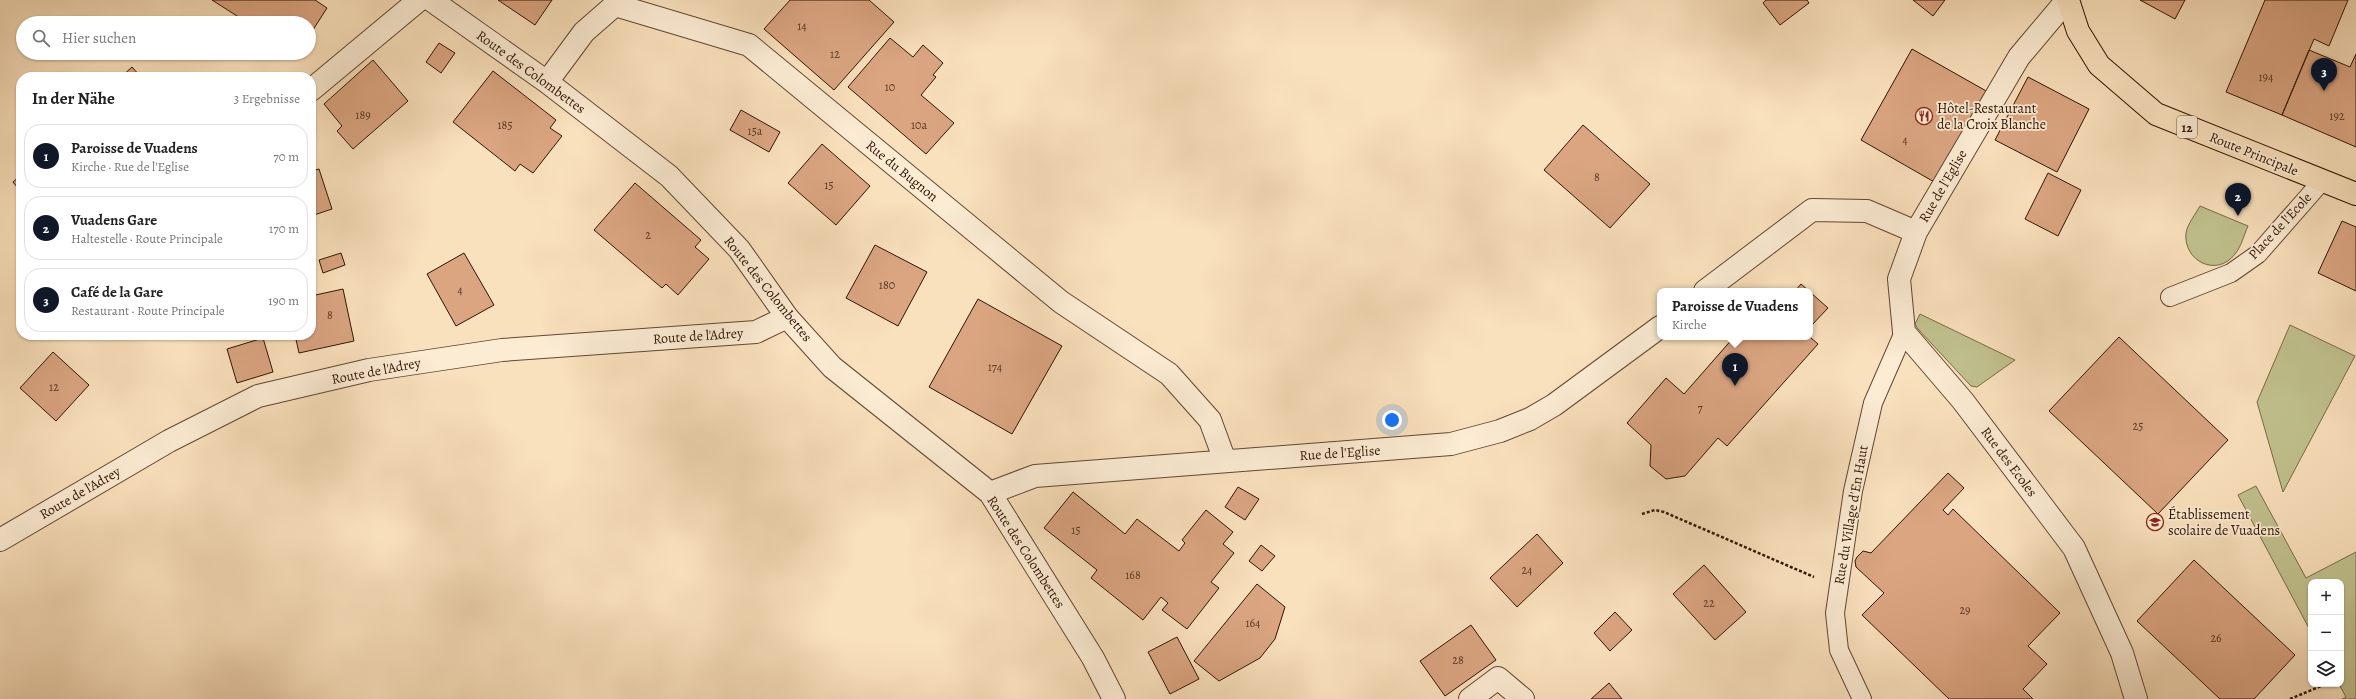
<!DOCTYPE html>
<html lang="de">
<head>
<meta charset="utf-8">
<style>
	:root { --surface:#fff; --page:#f2f2f2; --text:#222; --muted:#767676; --line:#e0e0e0; --accent:#111827 }
	body { margin:0; font-family:Alegreya,serif; background:var(--page); color:var(--text) }
	.controls { position:absolute; right:12px; bottom:12px; display:grid; overflow:hidden; border-radius:8px; box-shadow:0 1px 3px #0004 }
	.controls button { width:36px; height:36px; display:grid; place-items:center; padding:0; border:0; border-bottom:1px solid var(--line); background:var(--surface); color:var(--text); font:20px sans-serif }
	.you { position:absolute; left:1392px; top:420px; width:14px; height:14px; margin:-10px; border:3px solid #fff; border-radius:50%; background:#1a73e8; box-shadow:0 0 0 6px #1a73e833 }
	.badge { display:grid; place-items:center; width:26px; height:26px; border-radius:50%; background:var(--accent); color:#fff; font-size:13px; font-weight:700 }
	.pin { position:absolute; translate:-50% -33px; filter:drop-shadow(0 1px 2px #0008) }
	.pin::after { content:''; position:absolute; top:21px; width:14px; height:12px; background:inherit; clip-path:polygon(0 0,100% 0,50% 100%) }
	.popup { position:absolute; left:1657px; top:288px; width:156px; height:52px; box-sizing:border-box; display:grid; place-content:center; border-radius:8px; background:var(--surface); filter:drop-shadow(0 1px 3px #0005); font-size:13px; white-space:nowrap; color:var(--muted) }
	.popup b { font-size:15px; color:var(--text) }
	.popup::after { content:''; position:absolute; left:50%; top:100%; margin-left:-8px; border:8px solid transparent; border-top-color:var(--surface) }
	.list { margin:0; padding:0; list-style:none }
	h2 { display:flex; justify-content:space-between; align-items:center; height:52px; margin:0; padding:0 16px; font-size:17px }
	h2 small { font-size:13px; font-weight:400; color:var(--muted) }
	.list li { display:grid; grid-template-columns:26px 1fr auto; gap:12px; align-items:center; box-sizing:border-box; height:64px; margin:0 8px 8px; padding:0 8px; border:1px solid var(--line); border-radius:16px }
	.list b { display:block; font-size:15px; white-space:nowrap }
	.list p { margin:0; font-size:13px; white-space:nowrap; color:var(--muted) }
	.list em { font-size:13px; font-style:normal; color:var(--muted) }
	.icon { flex:none; width:22px; height:22px; fill:none; stroke:currentColor; stroke-width:2; stroke-linecap:round; stroke-linejoin:round }
	.map { position:relative; flex:none; width:2356px; height:699px; overflow:hidden }
	.search { position:absolute; background:var(--surface); box-shadow:0 1px 3px #0004; left:16px; top:16px; width:300px; height:44px; display:flex; align-items:center; gap:10px; box-sizing:border-box; padding:0 14px; border-radius:22px; color:var(--muted); font-size:15px }
	.panel { position:absolute; background:var(--surface); box-shadow:0 1px 3px #0004; left:16px; top:72px; width:300px; height:268px; border-radius:16px }
	.map>svg:first-child { display:block }
	.green { fill:#c1c28f; stroke:#786b49 }
	.building { fill:#dba582; stroke:#2f1403 }
	.lines { fill:none; stroke-linecap:round; stroke-linejoin:round }
	.service-casing { stroke:#624732; stroke-width:20 }
	.minor-casing { stroke:#624732; stroke-width:24 }
	.primary-casing { stroke:#2f1403; stroke-width:24 }
	.path { stroke:#2f1403; stroke-width:2.5; stroke-dasharray:3 2; stroke-linecap:butt }
	.service { stroke:#fcecd4; stroke-width:18 }
	.minor { stroke:#fcecd4; stroke-width:22 }
	.primary { stroke:#fae1bd; stroke-width:22 }
	.labels { text-anchor:middle; dominant-baseline:central; stroke-width:3.5; stroke-linejoin:round; paint-order:stroke }
	.number-label { font-size:12px; fill:#5a3823 }
	.shield { fill:#fcecd4; stroke:#6c5542; stroke-width:1 }
	.shield-label { font-size:13px; font-weight:bold; fill:#2f1403 }
	.street-label { font-size:14px; fill:#2f1403; stroke:#fcecd4 }
	.poi-label { font-size:14px; fill:#2f1403; stroke:#fcecd4; text-anchor:start }
</style>
</head>
<body>
<div class="map">
<svg width="2356" height="699" viewBox="0 0 2356 699">
	<rect width="100%" height="100%" fill="#fae1bd"/>
	<filter id="stains"><feTurbulence type="fractalNoise" baseFrequency=".005" numOctaves="4"/><feColorMatrix values="0 0 0 0 .2 0 0 0 0 .09 0 0 0 0 .02 0 0 0 .5 -.17"/></filter>
	<radialGradient id="worn" r=".72"><stop offset=".6" stop-color="#630" stop-opacity="0"/><stop offset="1" stop-color="#630" stop-opacity=".3"/></radialGradient>
	<path class="green" d="M 2200,206 L 2248,226 C 2244,235 2241,247 2235,254 C 2217,278 2183,261 2186,233 C 2187,225 2196,213 2200,206 Z
		M 1920,314 L 2015,360 L 1977,387 L 1971,386 L 1918,329 L 1915,324 Z
		M 2290,325 L 2355,356 L 2283,492 L 2257,402 Z
		M 2256,486 L 2306,578 L 2356,552 L 2356,699 L 2342,699 L 2346,697 L 2339,684 L 2341,684 L 2341,582 L 2311,582 L 2311,632 L 2238,495 Z"/>
	<path class="building" d="M 212,0 L 315,0 L 327,8 L 309,36 L 309,23 L 248,23 Z
		M 498,0 L 552,0 L 535,25 Z
		M 790,0 L 869,0 L 894,22 L 834,90 L 764,29 Z
		M 1766,0 L 1807,0 L 1809,3 L 1780,25 L 1763,3 Z
		M 1913,0 L 1945,0 L 1933,16 Z
		M 2140,0 L 2185,0 L 2175,19 Z
		M 2265,0 L 2348,0 L 2329,46 L 2314,39 L 2282,115 L 2226,92 Z
		M 890,38 L 913,57 L 923,45 L 943,63 L 933,75 L 936,77 L 921,95 L 954,123 L 926,154 L 848,87 Z
		M 439,43 L 455,53 L 441,73 L 426,62 Z
		M 1912,49 L 1988,92 L 1936,183 L 1861,140 Z
		M 2309,50 L 2350,67 L 2356,54 L 2356,147 L 2282,115 Z
		M 373,60 L 408,101 L 353,149 L 337,131 L 342,126 L 324,104 Z
		M 132,67 L 141,77 L 121,77 Z
		M 493,71 L 556,120 L 550,128 L 562,136 L 533,173 L 520,164 L 515,171 L 453,122 Z
		M 2028,77 L 2089,109 L 2057,172 L 1995,140 Z
		M 741,110 L 780,132 L 769,152 L 730,130 Z
		M 1583,125 L 1650,184 L 1610,228 L 1544,170 Z
		M 822,144 L 870,186 L 836,225 L 788,183 Z
		M 319,169 L 332,209 L 311,216 L 311,171 Z
		M 2048,173 L 2081,190 L 2058,236 L 2025,219 Z
		M 21,175 L 21,192 L 13,182 Z
		M 635,183 L 701,240 L 695,247 L 709,259 L 678,295 L 666,284 L 662,288 L 594,230 Z
		M 2342,221 L 2356,227 L 2356,291 L 2318,273 Z
		M 875,245 L 927,272 L 898,326 L 846,298 Z
		M 341,253 L 345,265 L 323,273 L 319,260 Z
		M 464,253 L 494,305 L 456,326 L 427,274 Z
		M 1801,284 L 1809,291 L 1795,291 Z
		M 343,289 L 354,341 L 299,353 L 295,335 L 311,335 L 311,296 Z
		M 1810,292 L 1828,308 L 1810,327 Z
		M 978,299 L 1062,346 L 1012,434 L 929,387 Z
		M 1734,337 L 1810,337 L 1818,344 L 1727,446 L 1718,438 L 1685,476 L 1666,479 L 1650,466 L 1651,445 L 1627,423 L 1666,378 L 1684,394 Z
		M 2119,337 L 2228,440 L 2158,514 L 2049,411 Z
		M 263,338 L 273,372 L 237,383 L 227,349 Z
		M 53,352 L 89,385 L 56,421 L 20,388 Z
		M 1948,473 L 1964,488 L 1943,510 L 1948,515 L 1953,509 L 2060,613 L 2028,646 L 2047,664 L 2023,689 L 2033,699 L 1949,699 L 1862,615 L 1884,593 L 1856,567 L 1855,561 L 1857,557 L 1863,551 L 1871,553 Z
		M 1238,487 L 1259,499 L 1245,520 L 1225,507 Z
		M 1073,492 L 1125,534 L 1137,519 L 1179,551 L 1185,543 L 1182,540 L 1206,510 L 1233,532 L 1223,544 L 1234,553 L 1211,582 L 1219,588 L 1187,629 L 1162,610 L 1168,603 L 1161,597 L 1143,620 L 1091,578 L 1097,570 L 1044,528 Z
		M 1537,534 L 1563,563 L 1517,607 L 1490,578 Z
		M 1261,545 L 1275,556 L 1262,571 L 1249,561 Z
		M 2194,560 L 2295,655 L 2254,699 L 2220,699 L 2137,621 Z
		M 1704,565 L 1746,612 L 1715,640 L 1673,594 Z
		M 1257,584 L 1285,607 L 1275,639 L 1260,658 L 1219,681 L 1194,661 Z
		M 1615,612 L 1632,630 L 1610,651 L 1594,633 Z
		M 1471,625 L 1496,660 L 1445,696 L 1420,661 Z
		M 1177,637 L 1199,679 L 1170,694 L 1148,652 Z
		M 1609,683 L 1622,699 L 1591,699 Z"/>
	<g class="lines">
		<g class="service-casing">
			<path id="service" d="M 2170,297 L 2231,273 L 2258,254 L 2322,181
				M 1862,699 L 1839,650 L 1835,613 L 1853,491 L 1873,403 L 1904,332"/>
		</g>
		<g class="minor-casing">
			<path id="minor" d="M 431,0 L 547,82 L 669,176 L 739,249 L 787,317 L 832,367 L 990,493 L 1093,658 L 1114,699
				M 547,82 L 584,32 L 615,5 L 749,45 L 1061,302 L 1169,374 L 1210,420 L 1225,461
				M 311,90 L 419,0
				M 1916,232 L 1899,279 L 1904,332 L 1963,401 L 2074,548 L 2122,653 L 2136,699
				M 1705,291 L 1812,210 L 1867,211 L 1916,232 L 2019,57 L 2067,0
				M 990,493 L 1035,476 L 1451,444 L 1500,431 L 1530,419 L 1554,405 L 1660,327
				M 0,540 L 169,441 L 258,396 L 369,370 L 502,350 L 756,332 L 787,317
				M 1470,699 L 1498,678 L 1523,699"/>
		</g>
		<g class="primary-casing">
			<path id="primary" d="M 2068,0 L 2078,31 L 2099,65 L 2156,114 L 2356,194"/>
		</g>
		<path class="path" d="M 1642,514 L 1655,510 L 1664,512 L 1814,577
			M 2290,699 L 2326,684"/>
		<use href="#service" class="service"/>
		<use href="#minor" class="minor"/>
		<use href="#primary" class="primary"/>
	</g>
	<defs>
		<g id="restaurant-ring" transform="scale(0.9)"><circle r="9.5" fill="#fcecd4" stroke="#8f2418" stroke-width="1.5"/><path d="M-5-6h1v4h1v-4h1v4h1v-4h1v5L-1.5 .5V6h-2V.5L-5-1ZM5-6V6H3V1.5H1.5Q1.5-4 5-6Z" fill="#8f2418"/></g>
		<g id="school-ring" transform="scale(0.9)"><circle r="9.5" fill="#fcecd4" stroke="#8f2418" stroke-width="1.5"/><path d="M0-5L7-2L0 1L-7-2ZM-4 1L0 2.5L4 1V4Q0 6-4 4Z" fill="#8f2418"/></g>
	</defs>
	<g fill-rule="evenodd">
		<use href="#restaurant-ring" x="1924" y="116"/>
		<use href="#school-ring" x="2155" y="522"/>
	</g>
	<g class="labels">
		<g class="number-label">
			<text x="802" y="26">14</text>
			<text x="835" y="54">12</text>
			<text x="2266" y="77">194</text>
			<text x="890" y="87">10</text>
			<text x="363" y="115">189</text>
			<text x="2337" y="116">192</text>
			<text x="505" y="125">185</text>
			<text x="919" y="125">10a</text>
			<text x="755" y="131">15a</text>
			<text x="1905" y="140">4</text>
			<text x="1597" y="177">8</text>
			<text x="829" y="185">15</text>
			<text x="648" y="235">2</text>
			<text x="887" y="285">180</text>
			<text x="460" y="290">4</text>
			<text x="330" y="315">8</text>
			<text x="995" y="367">174</text>
			<text x="54" y="387">12</text>
			<text x="1700" y="408">7</text>
			<text x="2138" y="426">25</text>
			<text x="1076" y="530">15</text>
			<text x="1527" y="570">24</text>
			<text x="1133" y="575">168</text>
			<text x="1709" y="603">22</text>
			<text x="1965" y="610">29</text>
			<text x="1253" y="623">164</text>
			<text x="2216" y="638">26</text>
			<text x="1458" y="660">28</text>
		</g>
		<rect class="shield" x="2177" y="116" width="20" height="22" rx="3"/>
		<g class="shield-label">
			<text x="2187" y="127">12</text>
		</g>
		<g class="street-label">
			<text transform="translate(531 72) rotate(36)">Route des Colombettes</text>
			<text transform="translate(2254 154) rotate(22)">Route Principale</text>
			<text transform="translate(902 171) rotate(39)">Rue du Bugnon</text>
			<text transform="translate(1943 186) rotate(-60)">Rue de l'Eglise</text>
			<text transform="translate(2280 226) rotate(-47)">Place de l'Ecole</text>
			<text transform="translate(768 289) rotate(51)">Route des Colombettes</text>
			<text transform="translate(698 336) rotate(-4)">Route de l'Adrey</text>
			<text transform="translate(376 371) rotate(-11)">Route de l'Adrey</text>
			<text transform="translate(1340 453) rotate(-4)">Rue de l'Eglise</text>
			<text transform="translate(2009 462) rotate(53)">Rue des Ecoles</text>
			<text transform="translate(80 493) rotate(-30)">Route de l'Adrey</text>
			<text transform="translate(1851 515) rotate(-80)">Rue du Village d'En Haut</text>
			<text transform="translate(1026 552) rotate(57)">Route des Colombettes</text>
		</g>
		<g class="poi-label">
			<text x="1937" y="108">Hôtel-Restaurant<tspan x="1937" dy="16">de la Croix Blanche</tspan></text>
			<text x="2168" y="514">Établissement<tspan x="2168" dy="16">scolaire de Vuadens</tspan></text>
		</g>
	</g>
	<rect width="100%" height="100%" filter="url(#stains)"/>
	<rect width="100%" height="100%" fill="url(#worn)"/>
</svg>
<div class="controls">
<button>+</button>
<button>−</button>
<button><svg class="icon" aria-label="layers" viewBox="0 0 24 24"><path d="M12 4l9 5-9 5-9-5zM3 14l9 5 9-5"/></svg></button>
</div>
<div class="you"></div>
<div class="pin badge" style="left:1735px;top:386px">1</div>
<div class="popup"><b>Paroisse de Vuadens</b>Kirche</div>
<div class="pin badge" style="left:2238px;top:216px">2</div>
<div class="pin badge" style="left:2324px;top:91px">3</div>
<div class="search"><svg class="icon" aria-label="search" viewBox="0 0 24 24"><circle cx="10" cy="10" r="6"/><path d="M15 15l6 6"/></svg>Hier suchen</div>
<section class="panel">
<h2>In der Nähe<small>3 Ergebnisse</small></h2>
<ul class="list">
<li><span class="badge">1</span><div><b>Paroisse de Vuadens</b><p>Kirche · Rue de l'Eglise</p></div><em>70 m</em></li>
<li><span class="badge">2</span><div><b>Vuadens Gare</b><p>Haltestelle · Route Principale</p></div><em>170 m</em></li>
<li><span class="badge">3</span><div><b>Café de la Gare</b><p>Restaurant · Route Principale</p></div><em>190 m</em></li>
</ul>
</section>
</div>
</body>
</html>
